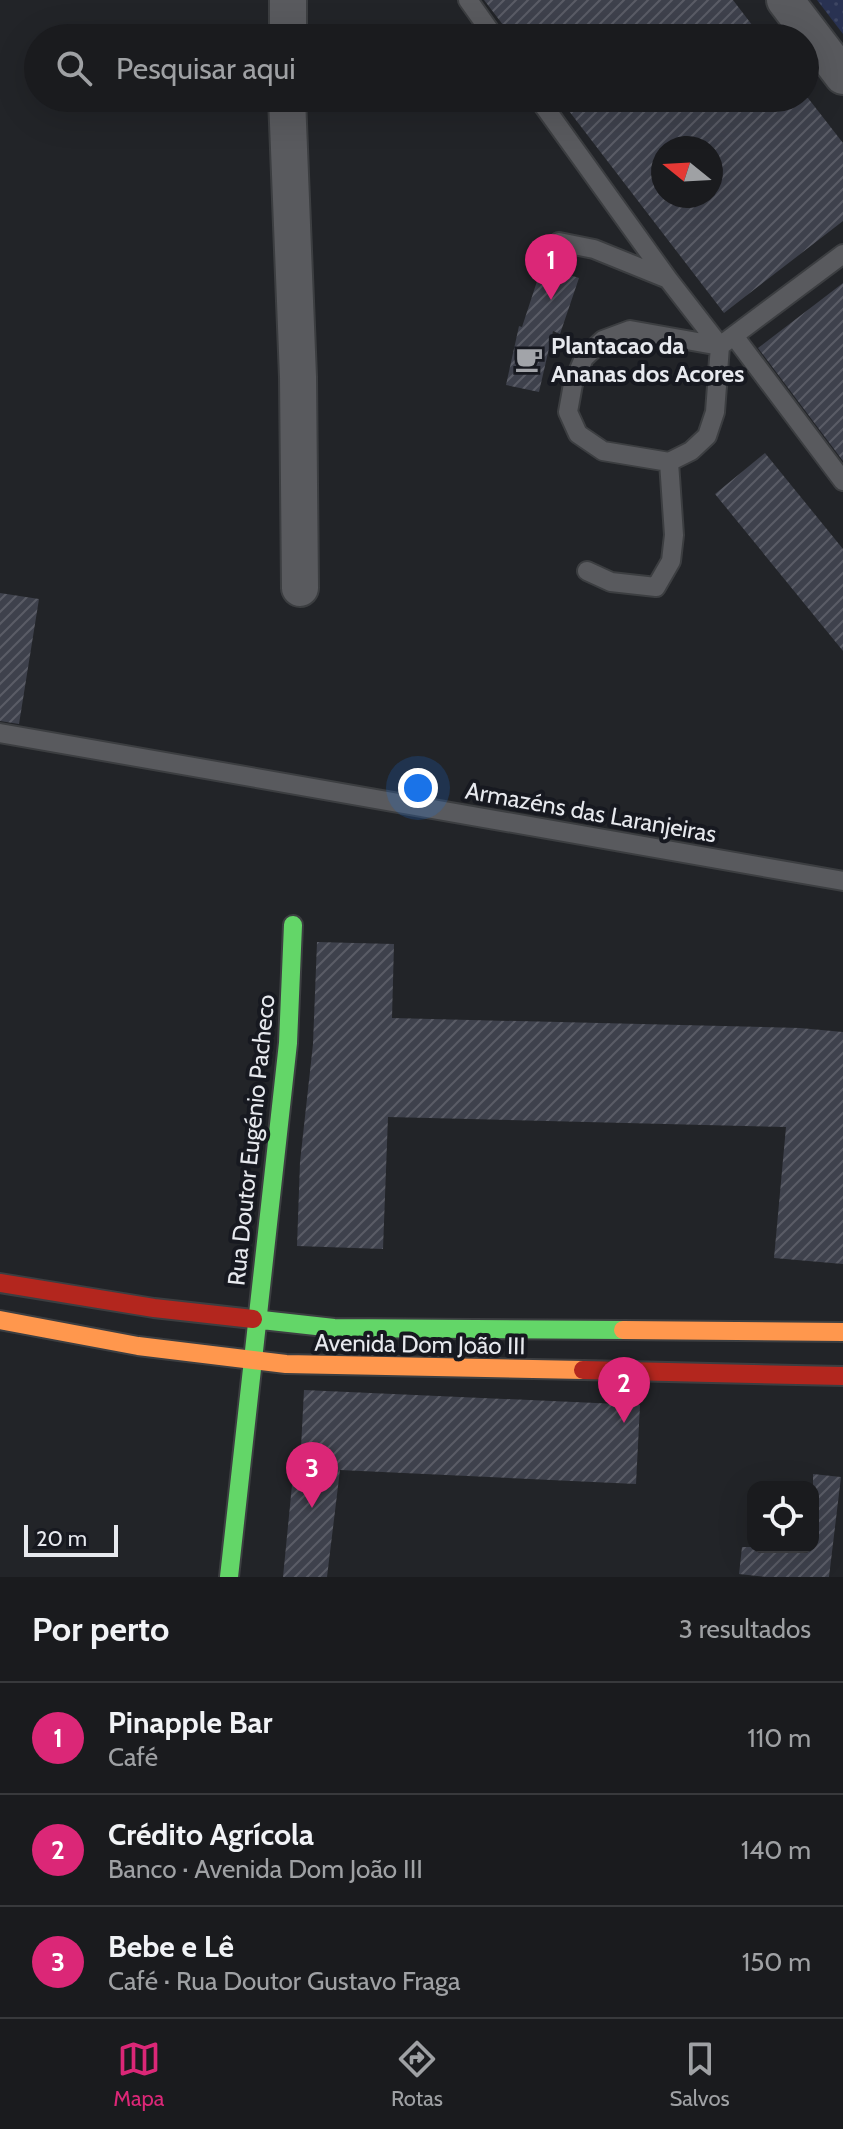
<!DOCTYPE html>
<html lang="pt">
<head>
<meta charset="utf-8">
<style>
	:root { --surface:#1a1b1e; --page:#232427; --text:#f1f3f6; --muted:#9fa1a4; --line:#38393c; --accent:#db2777 }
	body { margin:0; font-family:Cabin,sans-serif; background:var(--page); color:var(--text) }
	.controls { position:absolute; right:24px; bottom:24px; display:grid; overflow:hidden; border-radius:16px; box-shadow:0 8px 32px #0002 }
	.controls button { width:72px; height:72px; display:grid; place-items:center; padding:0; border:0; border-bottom:2px solid var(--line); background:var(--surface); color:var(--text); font:40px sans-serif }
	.compass { position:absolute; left:651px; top:136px; width:72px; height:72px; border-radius:50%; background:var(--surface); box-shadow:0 8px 32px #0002; rotate:288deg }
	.scale { position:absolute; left:24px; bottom:20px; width:94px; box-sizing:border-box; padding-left:8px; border:4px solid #e7e9ee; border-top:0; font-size:22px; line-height:28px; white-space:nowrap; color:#e7e9ee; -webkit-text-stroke:6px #171920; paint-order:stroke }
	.you { position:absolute; left:418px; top:788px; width:28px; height:28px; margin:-20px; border:6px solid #fff; border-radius:50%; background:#1a73e8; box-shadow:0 0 0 12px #1a73e833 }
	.badge { display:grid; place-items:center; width:52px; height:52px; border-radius:50%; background:var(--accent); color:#fff; font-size:26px; font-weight:700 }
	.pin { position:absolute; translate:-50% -66px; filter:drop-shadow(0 2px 4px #0008) }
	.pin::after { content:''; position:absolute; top:42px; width:28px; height:24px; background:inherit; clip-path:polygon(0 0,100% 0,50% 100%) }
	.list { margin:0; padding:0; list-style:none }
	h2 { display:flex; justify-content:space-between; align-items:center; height:104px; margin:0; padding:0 32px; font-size:34px }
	h2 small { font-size:26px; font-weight:400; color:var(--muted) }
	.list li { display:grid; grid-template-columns:52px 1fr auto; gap:24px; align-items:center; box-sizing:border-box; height:112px; padding:0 32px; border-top:2px solid var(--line) }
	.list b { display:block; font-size:30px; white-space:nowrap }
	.list p { margin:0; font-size:26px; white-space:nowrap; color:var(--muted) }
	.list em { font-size:26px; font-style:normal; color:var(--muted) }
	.icon { flex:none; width:44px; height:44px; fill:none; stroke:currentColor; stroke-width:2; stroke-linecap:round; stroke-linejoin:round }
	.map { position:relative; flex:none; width:843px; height:1577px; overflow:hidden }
	.search { position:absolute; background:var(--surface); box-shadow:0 8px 32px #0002; left:24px; right:24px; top:24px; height:88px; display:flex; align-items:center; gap:20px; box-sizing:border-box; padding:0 28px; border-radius:44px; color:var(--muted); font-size:30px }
	.sheet { height:440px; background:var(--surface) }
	nav { display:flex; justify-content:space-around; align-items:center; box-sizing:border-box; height:112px; border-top:2px solid var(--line); background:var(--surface); font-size:22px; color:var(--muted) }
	nav a { display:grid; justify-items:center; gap:4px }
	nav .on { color:var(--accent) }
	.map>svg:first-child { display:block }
	.garden { fill:url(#garden-dots) }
	.building { fill:url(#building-hatch); fill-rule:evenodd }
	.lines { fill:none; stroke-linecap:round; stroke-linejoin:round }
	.lane-casing { stroke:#3c3e41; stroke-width:22 }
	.street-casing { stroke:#3c3e41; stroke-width:40 }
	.fast-casing { stroke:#3c3e41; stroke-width:22 }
	.slow-casing { stroke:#3c3e41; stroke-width:22 }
	.jam-casing { stroke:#3c3e41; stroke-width:22 }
	.lane { stroke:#595a5e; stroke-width:18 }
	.street { stroke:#595a5e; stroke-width:36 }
	.fast { stroke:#63d668; stroke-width:18 }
	.slow { stroke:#ff974d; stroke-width:18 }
	.jam { stroke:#b3261e; stroke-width:18 }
	.labels { text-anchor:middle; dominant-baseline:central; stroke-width:8; stroke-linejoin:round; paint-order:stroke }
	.poi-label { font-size:24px; font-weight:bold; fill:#e7e9ee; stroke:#171920; text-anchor:start }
	.street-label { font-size:24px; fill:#e7e9ee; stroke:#171920 }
</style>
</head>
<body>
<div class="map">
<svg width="843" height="1577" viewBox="0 0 843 1577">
	<defs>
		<pattern id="garden-dots" width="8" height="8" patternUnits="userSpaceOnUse" patternTransform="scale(2)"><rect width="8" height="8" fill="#293252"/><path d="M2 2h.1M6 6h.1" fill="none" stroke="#3e4663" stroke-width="1.8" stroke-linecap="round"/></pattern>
		<pattern id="building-hatch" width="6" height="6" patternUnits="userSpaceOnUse" patternTransform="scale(2)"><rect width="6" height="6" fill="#3e414c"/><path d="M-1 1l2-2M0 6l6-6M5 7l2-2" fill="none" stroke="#5a5c66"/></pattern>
	</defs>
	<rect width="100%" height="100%" fill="#222428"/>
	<path class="garden" d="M 817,0 L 843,0 L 843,34 Z"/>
	<path class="building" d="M 484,0 L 733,0 L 762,38 L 513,38 Z
		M 559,98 L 808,98 L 843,143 L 843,221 L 724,313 ZM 663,148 L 711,148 L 711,196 L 663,196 Z
		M 542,266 L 579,278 L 560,334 L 553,331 L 539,392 L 506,385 L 519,326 L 522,327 Z
		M 843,283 L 843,461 L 758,348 Z
		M 765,453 L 843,549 L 843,651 L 715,494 Z
		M 0,593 L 39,599 L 19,724 L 0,721 Z
		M 317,942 L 394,944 L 392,1018 L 800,1028 L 843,1032 L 843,1264 L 774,1258 L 786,1127 L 388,1117 L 383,1249 L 297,1246 L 300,1162 L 313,1044 Z
		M 304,1390 L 640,1405 L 636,1484 L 340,1470 L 327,1577 L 283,1577 L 292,1485 L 299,1486 Z
		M 813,1474 L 841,1477 L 829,1577 L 766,1577 L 739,1574 L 742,1547 L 813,1547 Z"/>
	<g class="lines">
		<g class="lane-casing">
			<path id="lane" d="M 468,0 L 495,38
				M 538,98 L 668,279
				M 559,242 L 594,249 L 668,279 L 720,346 L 715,412 L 707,436 L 691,451 L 669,462 L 603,451 L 578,434 L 568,412 L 573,384 L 584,358 L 603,340 L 630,330 L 720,346 L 843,254
				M 734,336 L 843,481
				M 587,571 L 611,582 L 656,587 L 671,561 L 674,535 L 669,462
				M 0,733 L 843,881"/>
		</g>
		<g class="street-casing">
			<path id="street" d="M 785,0 L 843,76
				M 288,38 L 288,0
				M 287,98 L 298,377 L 300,588"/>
		</g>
		<g class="fast-casing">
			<path id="fast" d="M 253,1319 L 334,1328 L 623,1330
				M 229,1577 L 288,1043 L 293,925"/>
		</g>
		<g class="slow-casing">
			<path id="slow" d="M 0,1320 L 138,1346 L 286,1364 L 583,1370
				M 623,1330 L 843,1332"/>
		</g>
		<g class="jam-casing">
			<path id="jam" d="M 0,1283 L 154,1308 L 253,1319
				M 583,1370 L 843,1376"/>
		</g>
		<use href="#lane" class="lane"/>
		<use href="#street" class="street"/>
		<use href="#fast" class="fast"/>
		<use href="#slow" class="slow"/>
		<use href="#jam" class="jam"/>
	</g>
	<defs>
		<g id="cafe-bare" transform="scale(2.16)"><path d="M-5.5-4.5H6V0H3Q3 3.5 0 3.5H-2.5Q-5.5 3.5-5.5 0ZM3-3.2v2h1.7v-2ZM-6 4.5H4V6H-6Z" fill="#a2a4a9" stroke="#171920" stroke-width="2.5" paint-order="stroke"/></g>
	</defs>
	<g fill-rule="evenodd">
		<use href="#cafe-bare" x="529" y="359"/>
	</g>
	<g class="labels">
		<g class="poi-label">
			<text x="551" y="345">Plantacao da<tspan x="551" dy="28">Ananas dos Acores</tspan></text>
		</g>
		<g class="street-label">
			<text transform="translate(591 812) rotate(10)">Armazéns das Laranjeiras</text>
			<text transform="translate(251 1140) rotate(-84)">Rua Doutor Eugénio Pacheco</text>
			<text transform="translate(420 1344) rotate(1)">Avenida Dom João III</text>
		</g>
	</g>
</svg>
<div class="controls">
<button><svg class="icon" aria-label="locate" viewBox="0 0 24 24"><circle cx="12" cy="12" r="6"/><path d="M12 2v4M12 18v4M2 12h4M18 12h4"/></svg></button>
</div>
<svg class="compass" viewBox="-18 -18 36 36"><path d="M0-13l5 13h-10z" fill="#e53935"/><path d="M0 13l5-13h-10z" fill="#9fa1a4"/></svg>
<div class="scale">20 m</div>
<div class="you"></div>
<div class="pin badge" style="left:551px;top:300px">1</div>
<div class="pin badge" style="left:624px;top:1423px">2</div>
<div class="pin badge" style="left:312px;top:1508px">3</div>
<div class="search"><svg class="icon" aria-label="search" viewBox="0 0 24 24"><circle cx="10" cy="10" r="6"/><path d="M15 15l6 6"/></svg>Pesquisar aqui</div>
</div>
<section class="sheet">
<h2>Por perto<small>3 resultados</small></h2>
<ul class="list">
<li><span class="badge">1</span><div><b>Pinapple Bar</b><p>Café</p></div><em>110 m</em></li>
<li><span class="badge">2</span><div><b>Crédito Agrícola</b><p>Banco · Avenida Dom João III</p></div><em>140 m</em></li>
<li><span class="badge">3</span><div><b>Bebe e Lê</b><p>Café · Rua Doutor Gustavo Fraga</p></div><em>150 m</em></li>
</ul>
</section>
<nav>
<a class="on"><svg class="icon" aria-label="map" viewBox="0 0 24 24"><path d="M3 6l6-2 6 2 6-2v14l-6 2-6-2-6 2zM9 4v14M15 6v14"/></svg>Mapa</a>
<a><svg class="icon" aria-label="directions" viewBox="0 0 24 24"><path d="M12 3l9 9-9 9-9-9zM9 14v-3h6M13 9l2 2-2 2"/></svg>Rotas</a>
<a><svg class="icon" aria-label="saved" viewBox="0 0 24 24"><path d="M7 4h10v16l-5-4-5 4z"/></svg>Salvos</a>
</nav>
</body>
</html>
